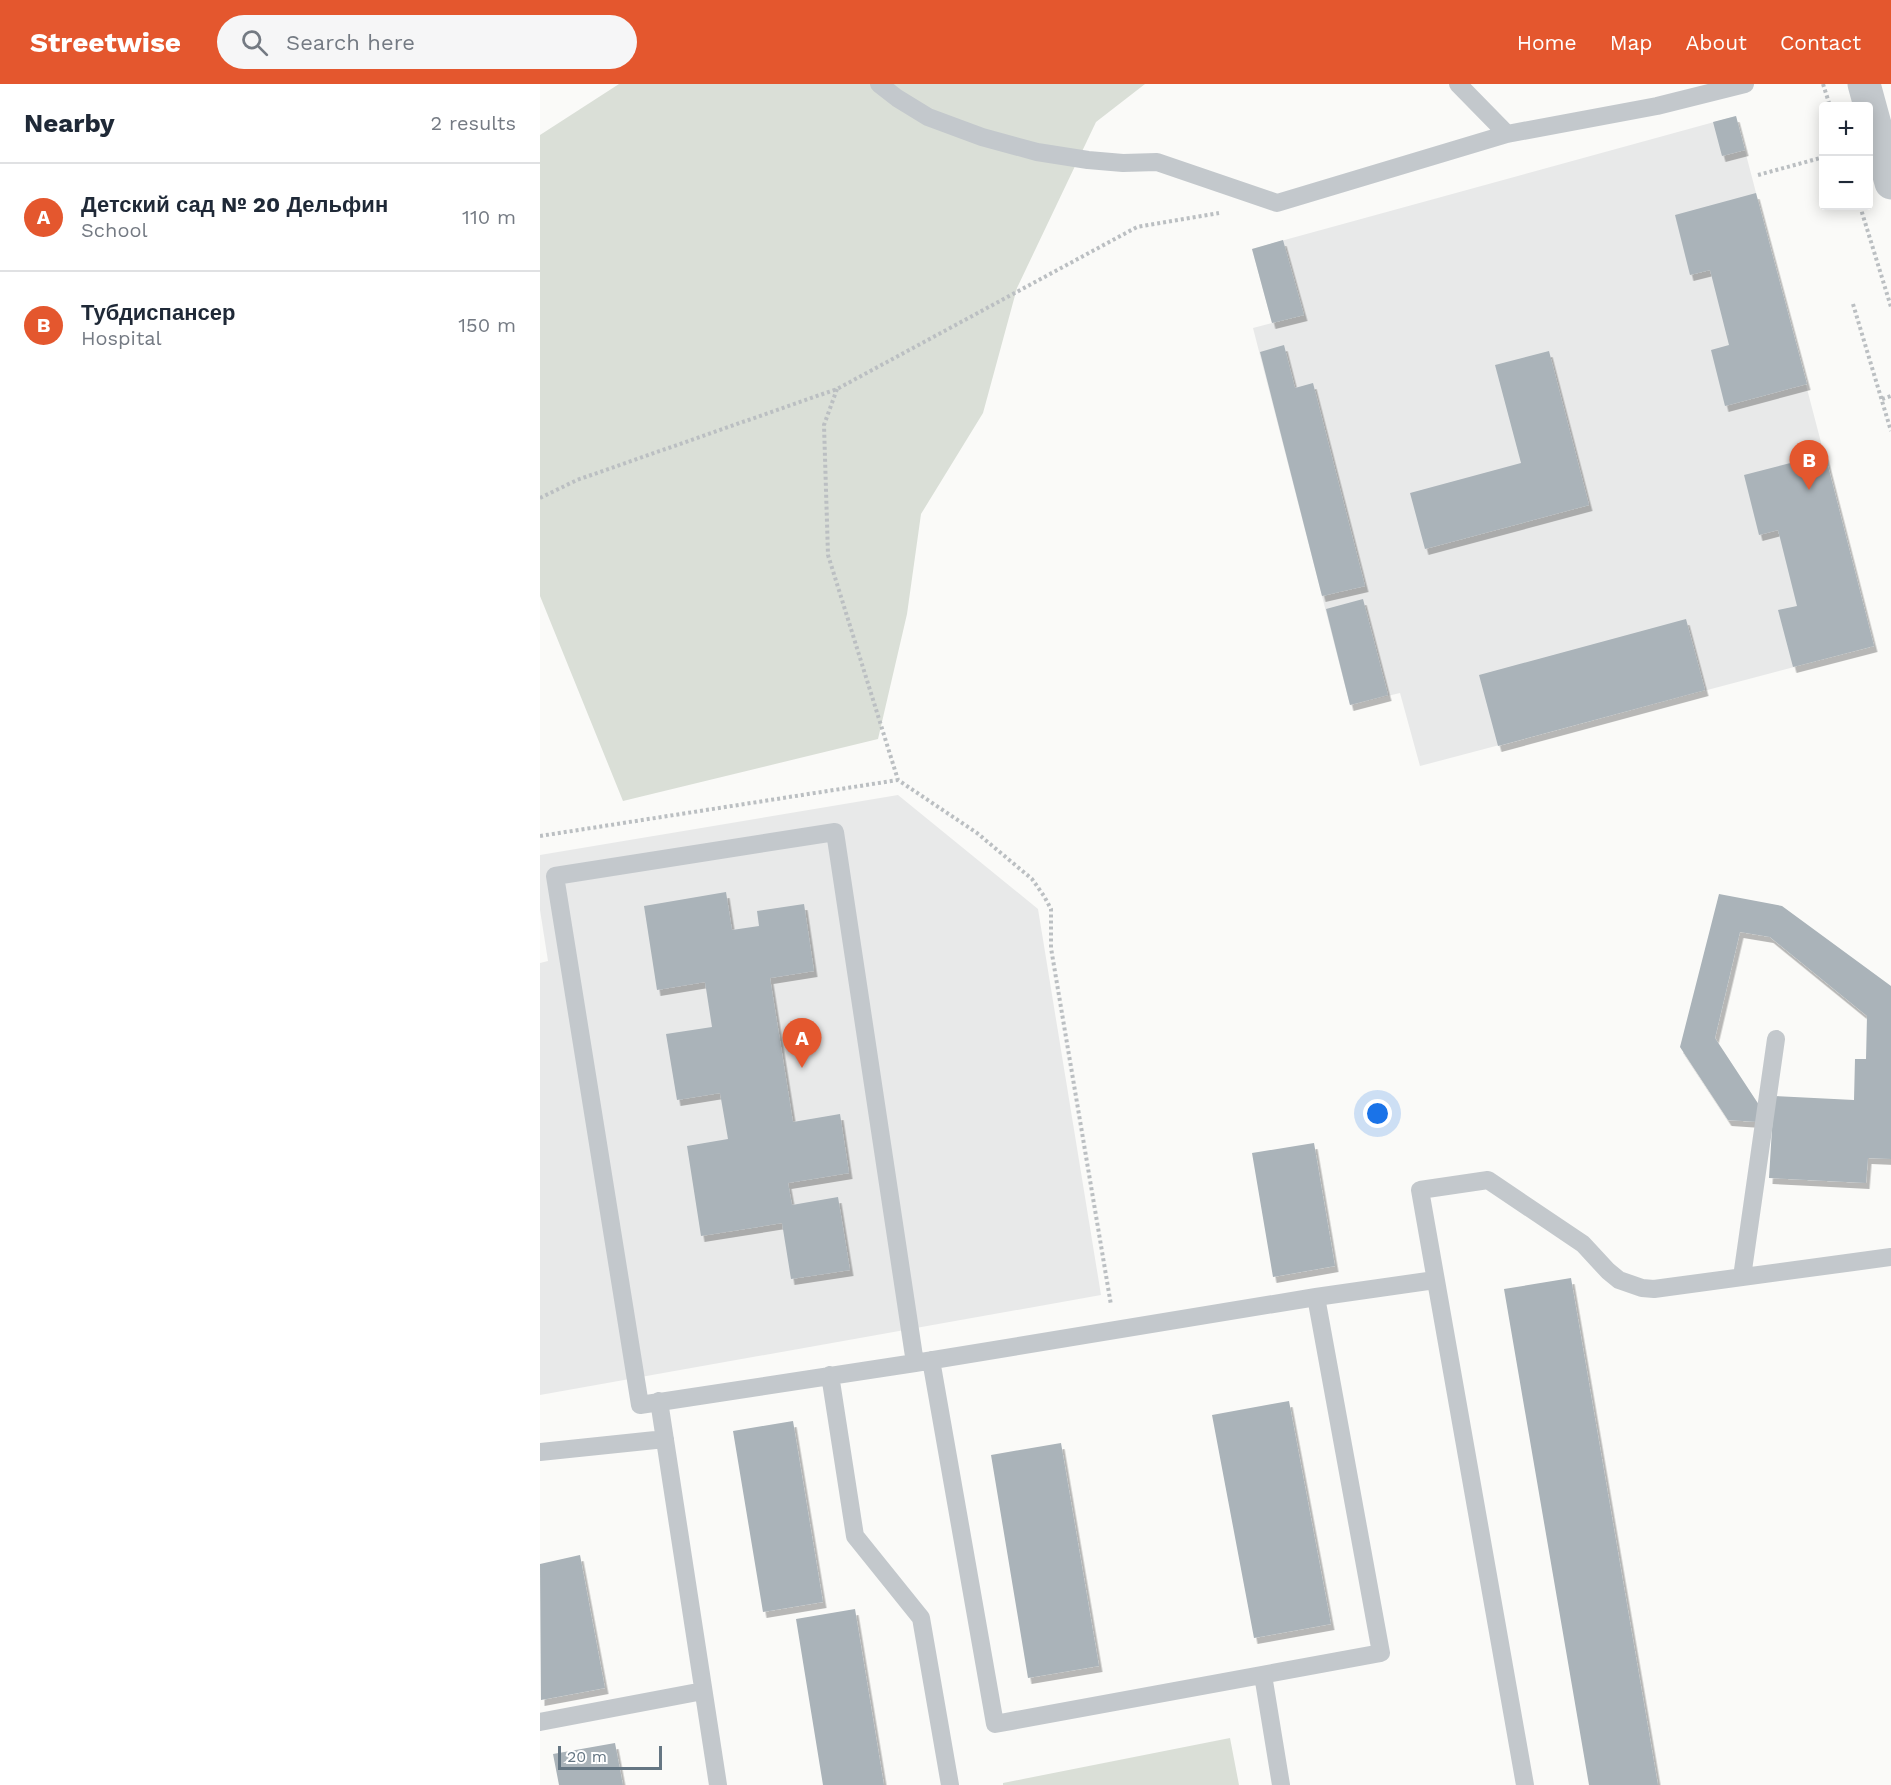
<!DOCTYPE html>
<html lang="en">
<head>
<meta charset="utf-8">
<style>
	:root { --surface:#fff; --page:#f6f6f7; --text:#1f2937; --muted:#747a83; --line:#e0e1e3; --accent:#e4572e }
	body { margin:0; font-family:"Work Sans",sans-serif; background:var(--page); color:var(--text) }
	.controls { position:absolute; right:18px; top:18px; display:grid; overflow:hidden; border-radius:6px; box-shadow:0 3px 15px #0003 }
	.controls button { width:54px; height:54px; display:grid; place-items:center; padding:0; border:0; border-bottom:2px solid var(--line); background:var(--surface); color:var(--text); font:30px sans-serif }
	.scale { position:absolute; left:18px; bottom:15px; width:104px; box-sizing:border-box; padding-left:6px; border:3px solid #657683; border-top:0; font-size:16px; line-height:21px; white-space:nowrap; color:#657683; -webkit-text-stroke:4px #fff; paint-order:stroke }
	.you { position:absolute; left:838px; top:1030px; width:21px; height:21px; margin:-15px; border:4px solid #fff; border-radius:50%; background:#1a73e8; box-shadow:0 0 0 9px #1a73e833 }
	.badge { display:grid; place-items:center; width:39px; height:39px; border-radius:50%; background:var(--accent); color:#fff; font-size:20px; font-weight:700 }
	.pin { position:absolute; translate:-50% -50px; filter:drop-shadow(0 2px 3px #0008) }
	.pin::after { content:''; position:absolute; top:32px; width:21px; height:18px; background:inherit; clip-path:polygon(0 0,100% 0,50% 100%) }
	.list { margin:0; padding:0; list-style:none }
	h2 { display:flex; justify-content:space-between; align-items:center; height:78px; margin:0; padding:0 24px; font-size:26px }
	h2 small { font-size:20px; font-weight:400; color:var(--muted) }
	.list li { display:grid; grid-template-columns:39px 1fr auto; gap:18px; align-items:center; box-sizing:border-box; height:108px; padding:0 24px; border-top:2px solid var(--line) }
	.list b { display:block; font-size:22px; white-space:nowrap }
	.list p { margin:0; font-size:20px; white-space:nowrap; color:var(--muted) }
	.list em { font-size:20px; font-style:normal; color:var(--muted) }
	.icon { flex:none; width:33px; height:33px; fill:none; stroke:currentColor; stroke-width:2; stroke-linecap:round; stroke-linejoin:round }
	.map { position:relative; flex:none; width:1351px; height:1701px; overflow:hidden }
	header { display:flex; align-items:center; gap:36px; box-sizing:border-box; height:84px; padding:0 30px; background:var(--accent); color:#fff }
	header strong { font-size:28px }
	nav { display:flex; gap:33px; margin-inline-start:auto; font-size:21px }
	.search { width:420px; height:54px; background:var(--page); display:flex; align-items:center; gap:15px; box-sizing:border-box; padding:0 21px; border-radius:33px; color:var(--muted); font-size:22px }
	main { display:flex }
	aside { flex:1; background:var(--surface) }
	.map>svg:first-child { display:block }
	.built { fill:#e8e9e9 }
	.green { fill:#dadfd7 }
	.building { fill:#aab3b9; filter:url(#shadow) }
	.lines { fill:none; stroke-linecap:round; stroke-linejoin:round }
	.path { stroke:#bbbfc2; stroke-width:4; stroke-dasharray:3 3; stroke-linecap:butt }
	.service { stroke:#c3c8cc; stroke-width:18 }
	.minor { stroke:#c3c8cc; stroke-width:33 }
</style>
</head>
<body>
<header>
<strong>Streetwise</strong>
<div class="search"><svg class="icon" aria-label="search" viewBox="0 0 24 24"><circle cx="10" cy="10" r="6"/><path d="M15 15l6 6"/></svg>Search here</div>
<nav><a>Home</a><a>Map</a><a>About</a><a>Contact</a></nav>
</header>
<main>
<aside>
<h2>Nearby<small>2 results</small></h2>
<ul class="list">
<li><span class="badge">A</span><div><b>Детский сад № 20 Дельфин</b><p>School</p></div><em>110 m</em></li>
<li><span class="badge">B</span><div><b>Тубдиспансер</b><p>Hospital</p></div><em>150 m</em></li>
</ul>
</aside>
<div class="map">
<svg width="1351" height="1701" viewBox="0 0 1351 1701">
	<defs>
		<filter id="shadow"><feDropShadow dx="3.5" dy="6" stdDeviation="0" flood-color="#0004"/></filter>
	</defs>
	<rect width="100%" height="100%" fill="#fafaf8"/>
	<path class="built" d="M 1196,32 L 1334,562 L 880,682 L 860,609 L 810,621 L 713,244 L 732,239 L 712,165 Z
		M 358,711 L 498,825 L 561,1211 L 0,1311 L 0,879 L 8,877 L 0,826 L 0,771 Z"/>
	<path class="green" d="M 79,0 L 605,0 L 556,38 L 477,204 L 443,329 L 381,430 L 367,530 L 338,655 L 83,717 L 0,512 L 0,51 Z
		M 690,1654 L 699,1701 L 463,1701 L 463,1699 Z"/>
	<path class="building" d="M 1196,32 L 1205,66 L 1182,72 L 1173,38 Z
		M 1216,109 L 1267,300 L 1185,322 L 1171,266 L 1189,261 L 1170,186 L 1150,191 L 1135,131 Z
		M 743,156 L 764,231 L 732,239 L 712,165 Z
		M 744,261 L 755,304 L 773,299 L 825,502 L 782,512 L 720,268 Z
		M 1009,267 L 1049,421 L 885,465 L 870,409 L 981,379 L 955,281 Z
		M 1285,370 L 1334,562 L 1253,583 L 1238,526 L 1257,522 L 1238,446 L 1219,451 L 1204,391 Z
		M 823,515 L 848,611 L 810,621 L 786,525 Z
		M 1146,535 L 1165,606 L 958,662 L 939,591 Z
		M 186,808 L 192,846 L 219,842 L 217,827 L 264,820 L 274,887 L 230,894 L 253,1038 L 300,1030 L 309,1089 L 248,1099 L 252,1121 L 298,1113 L 310,1186 L 251,1195 L 242,1139 L 161,1152 L 147,1062 L 188,1055 L 180,1009 L 137,1016 L 126,950 L 172,943 L 165,898 L 117,906 L 104,822 Z
		M 1179,810 L 1242,822 L 1351,902 L 1351,1075 L 1328,1074 L 1326,1099 L 1229,1094 L 1234,1012 L 1314,1016 L 1315,975 L 1326,975 L 1327,932 L 1230,853 L 1200,848 L 1175,954 L 1219,1021 L 1218,1038 L 1188,1036 L 1140,963 Z
		M 774,1059 L 795,1182 L 733,1193 L 712,1069 Z
		M 1031,1194 L 1118,1701 L 1049,1701 L 964,1205 Z
		M 749,1317 L 791,1540 L 714,1554 L 672,1331 Z
		M 253,1337 L 283,1518 L 223,1528 L 193,1347 Z
		M 521,1359 L 559,1582 L 488,1594 L 451,1371 Z
		M 40,1471 L 65,1604 L 1,1616 L 0,1480 Z
		M 315,1525 L 344,1701 L 283,1701 L 256,1535 Z
		M 75,1659 L 83,1701 L 19,1701 L 13,1670 Z"/>
	<g class="lines">
		<path class="path" d="M 1283,0 L 1290,22
			M 1218,91 L 1284,73
			M 1320,122 L 1351,223
			M 1313,220 L 1351,347
			M 297,305 L 284,341 L 288,471 L 358,696 L 437,749 L 492,795 L 504,812 L 511,825 L 511,864 L 571,1221
			M 1342,315 L 1351,312
			M 0,414 L 37,396 L 297,305 L 597,143 L 679,129
			M 0,752 L 358,696"/>
		<path class="service" d="M 339,0 L 357,14 L 388,33 L 442,53 L 497,68 L 548,76 L 583,79 L 617,78 L 737,119 L 967,50 L 1117,22 L 1205,0
			M 918,0 L 967,50
			M 1202,1193 L 1236,955
			M 391,1276 L 455,1640 L 841,1569 L 776,1213
			M 375,1279 L 295,748 L 15,792 L 100,1321 L 375,1279 L 776,1213 L 895,1196
			M 290,1291 L 315,1452 L 381,1534 L 410,1701
			M 119,1317 L 178,1701
			M 0,1368 L 125,1355
			M 723,1591 L 741,1701
			M 0,1638 L 163,1607
			M 985,1701 L 880,1106 L 948,1096 L 1043,1160 L 1068,1187 L 1079,1196 L 1102,1204 L 1114,1205 L 1351,1173"/>
		<path class="minor" d="M 1324,0 L 1351,99"/>
	</g>
</svg>
<div class="controls">
<button>+</button>
<button>−</button>
</div>
<div class="scale">20 m</div>
<div class="you"></div>
<div class="pin badge" style="left:262px;top:984px">A</div>
<div class="pin badge" style="left:1269px;top:406px">B</div>
</div>
</main>
</body>
</html>
